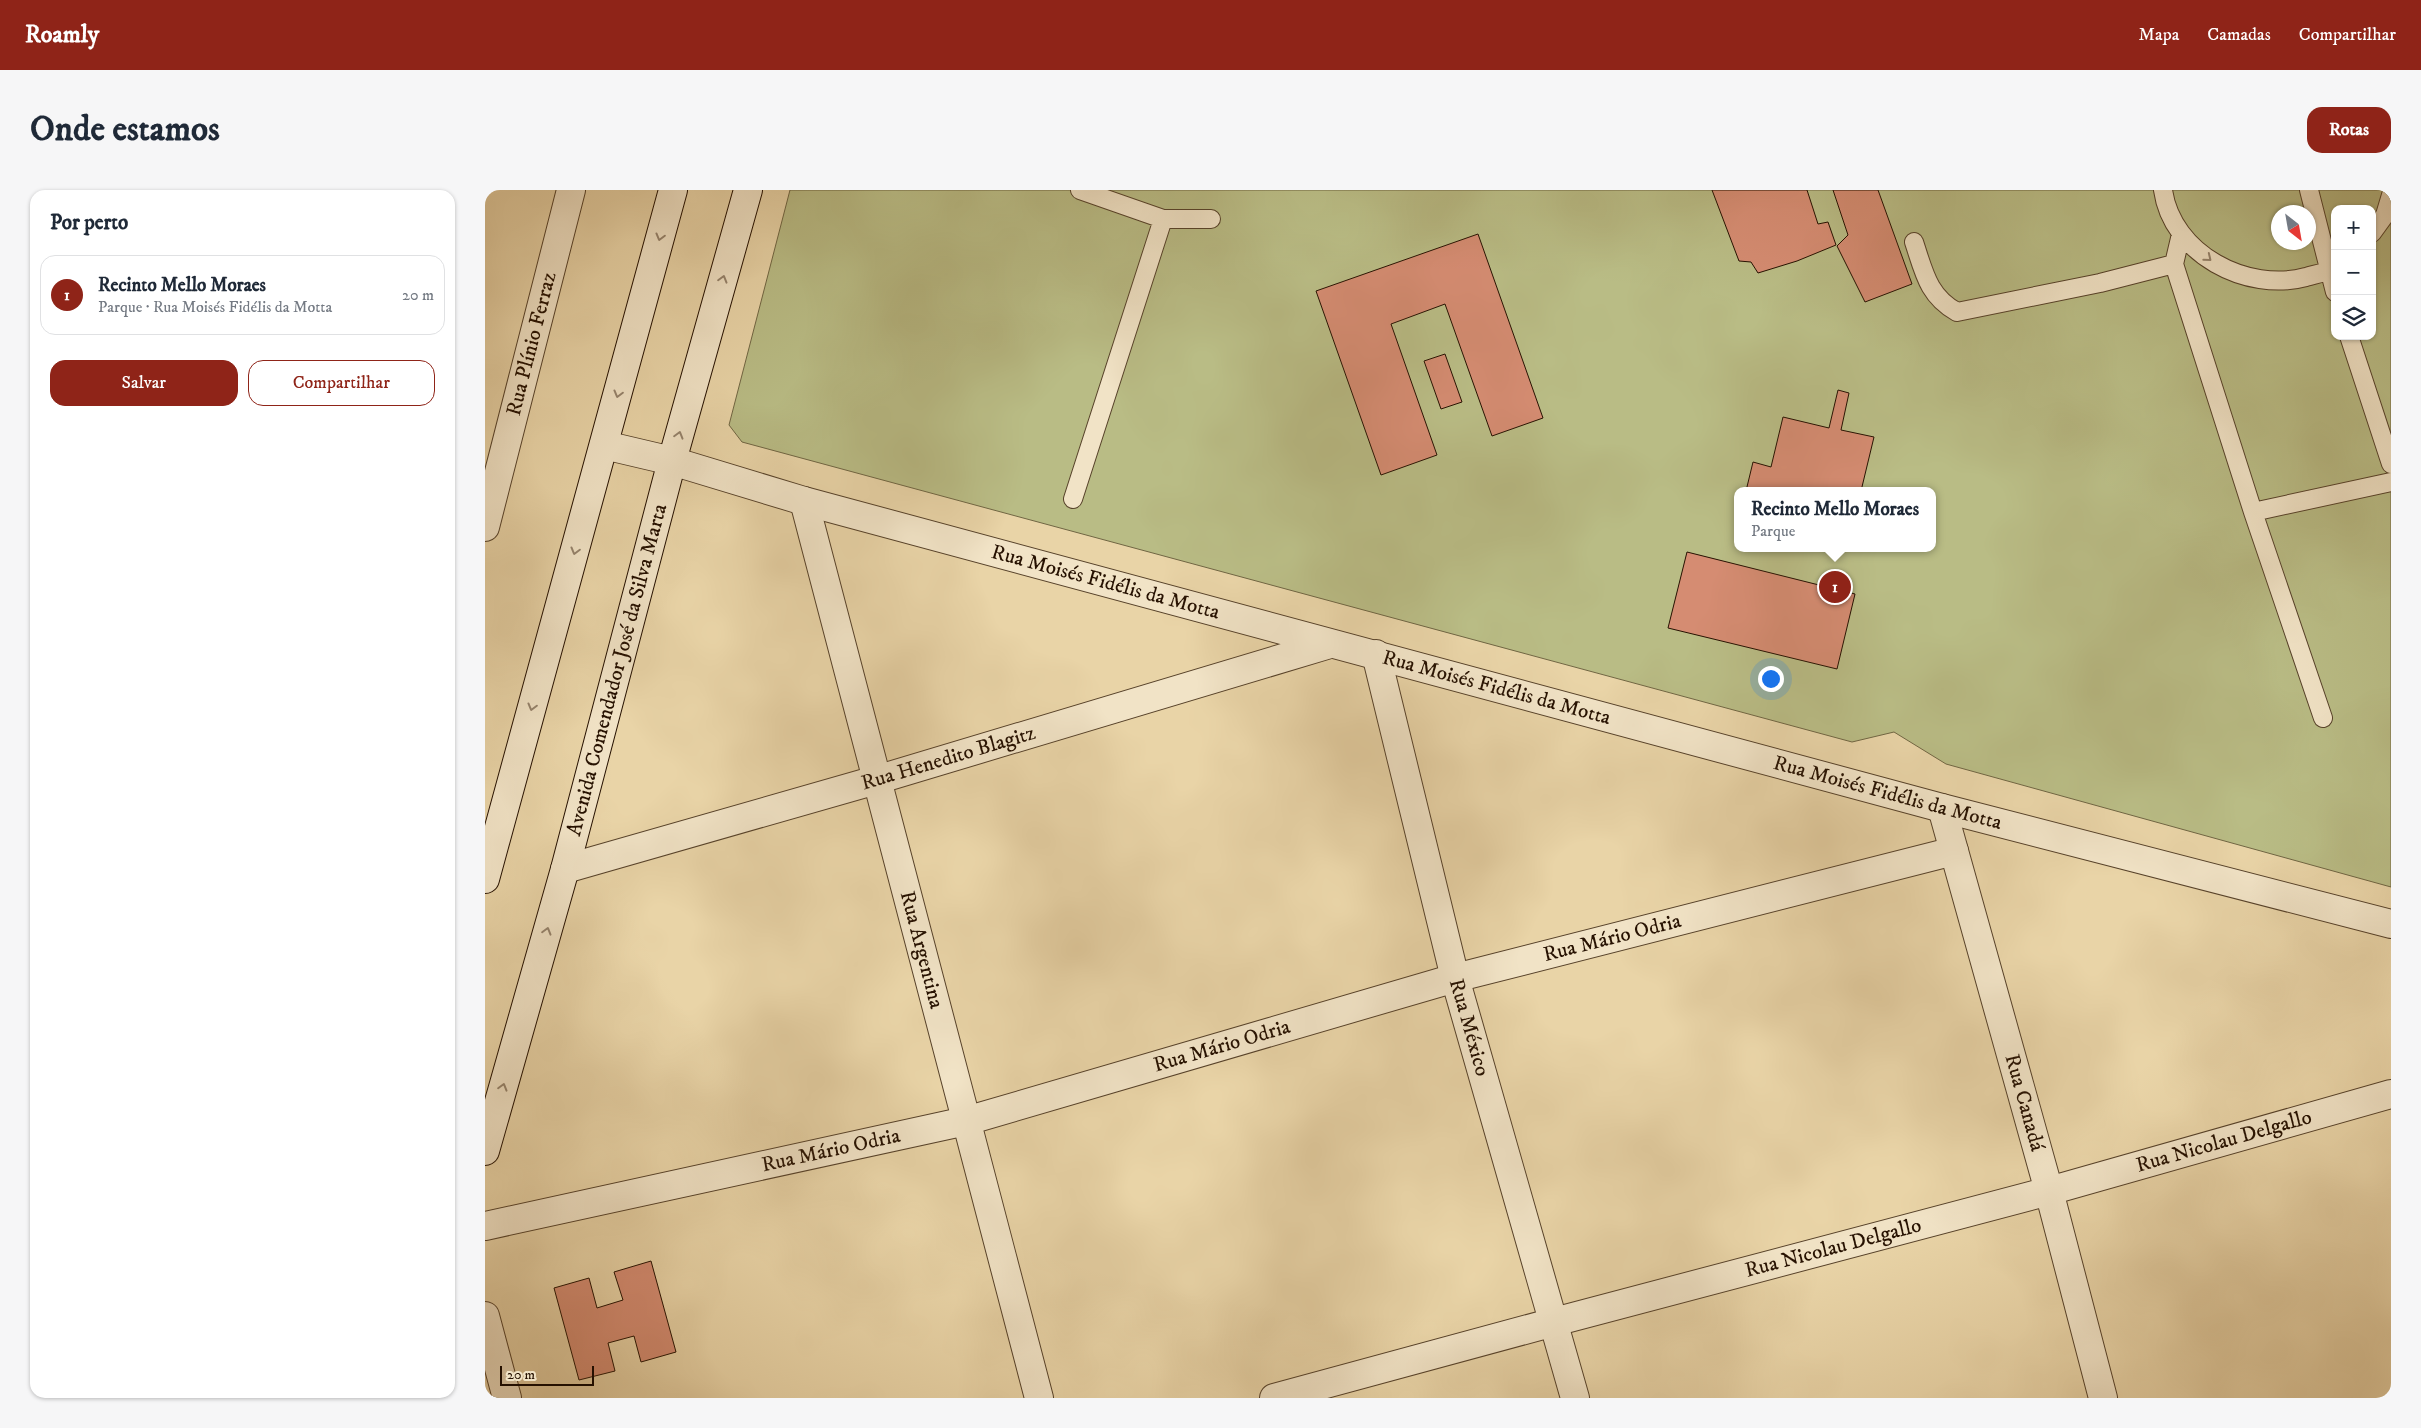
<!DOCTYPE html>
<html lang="pt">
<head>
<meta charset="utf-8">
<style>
	:root { --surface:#fff; --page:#f6f6f7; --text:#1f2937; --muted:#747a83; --line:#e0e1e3; --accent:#8f2418 }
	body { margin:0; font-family:"IM FELL DW Pica",serif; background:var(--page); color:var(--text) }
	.controls { position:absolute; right:15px; top:15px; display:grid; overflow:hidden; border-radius:10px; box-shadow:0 1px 4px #0004 }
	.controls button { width:45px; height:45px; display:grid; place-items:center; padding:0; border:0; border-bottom:1px solid var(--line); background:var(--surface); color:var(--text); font:25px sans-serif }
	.compass { position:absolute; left:1786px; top:15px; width:45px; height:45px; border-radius:50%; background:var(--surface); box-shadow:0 1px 4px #0004; rotate:149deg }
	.scale { position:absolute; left:15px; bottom:12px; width:94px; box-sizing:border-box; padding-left:5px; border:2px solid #261101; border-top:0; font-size:14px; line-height:18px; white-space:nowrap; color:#261101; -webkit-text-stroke:4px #f1e3c6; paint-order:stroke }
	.you { position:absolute; left:1285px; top:488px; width:18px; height:18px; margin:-12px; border:4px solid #fff; border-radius:50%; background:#1a73e8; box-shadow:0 0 0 8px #1a73e833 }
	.badge { display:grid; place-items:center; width:32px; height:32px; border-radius:50%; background:var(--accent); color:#fff; font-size:16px; font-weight:700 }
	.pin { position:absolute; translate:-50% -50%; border:2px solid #fff; box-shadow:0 1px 5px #0006 }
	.popup { position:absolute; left:1249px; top:297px; width:202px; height:65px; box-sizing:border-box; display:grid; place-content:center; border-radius:10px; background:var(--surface); filter:drop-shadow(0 1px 4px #0005); font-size:16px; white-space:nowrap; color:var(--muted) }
	.popup b { font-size:19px; color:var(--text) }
	.popup::after { content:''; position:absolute; left:50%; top:100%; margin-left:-10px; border:10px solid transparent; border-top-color:var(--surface) }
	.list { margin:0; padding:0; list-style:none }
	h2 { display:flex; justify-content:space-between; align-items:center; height:65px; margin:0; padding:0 20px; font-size:21px }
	h2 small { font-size:16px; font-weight:400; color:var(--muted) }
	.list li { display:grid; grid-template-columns:32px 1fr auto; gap:15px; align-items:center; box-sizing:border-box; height:80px; margin:0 10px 10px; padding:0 10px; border:1px solid var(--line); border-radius:15px }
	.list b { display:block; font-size:19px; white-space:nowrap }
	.list p { margin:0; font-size:16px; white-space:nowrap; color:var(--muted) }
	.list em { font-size:16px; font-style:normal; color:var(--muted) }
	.actions { display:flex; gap:10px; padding:15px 20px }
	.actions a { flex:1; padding:11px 0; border:1px solid var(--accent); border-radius:15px; text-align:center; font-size:18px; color:var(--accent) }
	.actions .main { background:var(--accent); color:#fff }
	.icon { flex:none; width:28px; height:28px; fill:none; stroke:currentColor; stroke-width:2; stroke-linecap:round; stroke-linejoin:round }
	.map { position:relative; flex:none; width:1906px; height:1208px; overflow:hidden; border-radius:15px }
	header { display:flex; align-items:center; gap:30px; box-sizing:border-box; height:70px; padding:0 25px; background:var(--accent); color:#fff }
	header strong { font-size:24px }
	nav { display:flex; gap:28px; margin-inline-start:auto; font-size:18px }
	.intro { display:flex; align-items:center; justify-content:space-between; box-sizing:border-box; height:120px; padding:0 30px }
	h1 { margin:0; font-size:35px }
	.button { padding:12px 22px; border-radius:15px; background:var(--accent); color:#fff; font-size:18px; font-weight:700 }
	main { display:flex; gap:30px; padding:0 30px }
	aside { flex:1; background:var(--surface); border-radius:15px; box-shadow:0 1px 4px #0004 }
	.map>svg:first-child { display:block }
	.green { fill:#b9bc85; stroke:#706643; fill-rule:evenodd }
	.building { fill:#d58c72; stroke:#261101 }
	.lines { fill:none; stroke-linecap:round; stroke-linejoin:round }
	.service-casing { stroke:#57422a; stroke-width:20 }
	.minor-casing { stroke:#57422a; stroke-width:30 }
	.secondary-casing { stroke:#261101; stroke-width:30 }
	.service { stroke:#f1e3c6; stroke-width:18 }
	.minor { stroke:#f1e3c6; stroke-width:28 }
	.secondary { stroke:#f1e3c6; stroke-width:28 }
	.oneway { stroke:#96846d }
	.labels { text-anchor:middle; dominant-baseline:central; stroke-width:4.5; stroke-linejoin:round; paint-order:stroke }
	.street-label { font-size:21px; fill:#261101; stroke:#f1e3c6 }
</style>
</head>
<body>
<header>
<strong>Roamly</strong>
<nav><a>Mapa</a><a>Camadas</a><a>Compartilhar</a></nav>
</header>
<div class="intro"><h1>Onde estamos</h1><a class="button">Rotas</a></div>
<main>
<aside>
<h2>Por perto<small></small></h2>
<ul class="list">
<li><span class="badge">1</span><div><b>Recinto Mello Moraes</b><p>Parque · Rua Moisés Fidélis da Motta</p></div><em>20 m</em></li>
</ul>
<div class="actions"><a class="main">Salvar</a><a>Compartilhar</a></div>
</aside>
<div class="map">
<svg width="1906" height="1208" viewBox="0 0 1906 1208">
	<rect width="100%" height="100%" fill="#e9d4a7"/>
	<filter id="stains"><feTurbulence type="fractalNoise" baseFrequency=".004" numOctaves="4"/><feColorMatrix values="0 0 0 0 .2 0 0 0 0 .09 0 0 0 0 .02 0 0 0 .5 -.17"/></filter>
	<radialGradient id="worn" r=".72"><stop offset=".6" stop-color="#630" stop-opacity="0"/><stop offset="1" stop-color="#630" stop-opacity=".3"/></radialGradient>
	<path class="green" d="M 305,0 L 1906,0 L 1906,697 L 1461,574 L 1409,542 L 1367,552 L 257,252 L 244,235 ZM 1850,19 L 1887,19 L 1887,146 L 1850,146 ZM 1794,22 L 1824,22 L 1824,52 L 1794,52 ZM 1252,301 L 1448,301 L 1448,358 L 1252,358 Z"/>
	<path class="building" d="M 1227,0 L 1322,0 L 1333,34 L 1343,32 L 1351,55 L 1312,71 L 1273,83 L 1266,72 L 1254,71 Z
		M 1348,0 L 1393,0 L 1427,94 L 1380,112 L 1352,56 L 1363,45 Z
		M 993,44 L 1058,228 L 1007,246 L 960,114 L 906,134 L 952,265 L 896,285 L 831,101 Z
		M 960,164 L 977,212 L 956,219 L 939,171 Z
		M 1353,200 L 1364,203 L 1356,240 L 1389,247 L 1376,301 L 1261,301 L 1268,272 L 1286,277 L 1298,227 L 1344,238 Z
		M 1202,362 L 1370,404 L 1352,479 L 1183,438 Z
		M 166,1071 L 191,1162 L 156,1172 L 149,1146 L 123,1153 L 130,1181 L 94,1190 L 69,1098 L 104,1088 L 112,1118 L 138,1110 L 129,1082 Z"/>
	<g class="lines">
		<g class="service-casing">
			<path id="service" d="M 595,0 L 678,29
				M 1678,0 C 1687,64 1762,103 1821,87 C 1831,84 1841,83 1850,77
				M 1824,0 L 1850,102
				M 1887,43 L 1900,25 L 1906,5
				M 1429,52 C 1439,82 1443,106 1472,122 L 1615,93 L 1689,74 L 1696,44
				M 1689,74 L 1768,322 L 1838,528
				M 1864,146 L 1906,274
				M 588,309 L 678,29 L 726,29
				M 1768,322 L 1906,292"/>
		</g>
		<g class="minor-casing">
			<g id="minor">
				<path id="s1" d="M 119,255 L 187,271 L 319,311 L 1457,618 L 1906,734"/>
				<path id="s2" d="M 319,311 L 554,1208"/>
				<path id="s3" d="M 0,337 L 86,0"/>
				<path id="s4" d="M 891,464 L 970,788 L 1090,1208"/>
				<path id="s5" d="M 1457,618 L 1564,1001 L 1618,1208"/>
				<path id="s6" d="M 80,679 L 391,590 L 845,454"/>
				<path id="s7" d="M 0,1036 L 481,931 L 970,788 L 1469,661"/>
				<path d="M 0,1126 L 22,1208"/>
				<path id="s8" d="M 789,1208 L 1069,1132 L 1564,1001 L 1906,904"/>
			</g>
		</g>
		<g class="secondary-casing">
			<g id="secondary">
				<path d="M 0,689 L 188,0"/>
				<path id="s9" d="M 0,961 L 80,679 L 187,271 L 263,0"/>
			</g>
		</g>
		<use href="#service" class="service"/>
		<use href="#minor" class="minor"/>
		<use href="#secondary" class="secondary"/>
	</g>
	<defs><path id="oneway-chevron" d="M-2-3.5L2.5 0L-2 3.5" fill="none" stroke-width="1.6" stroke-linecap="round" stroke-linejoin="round" transform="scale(1.25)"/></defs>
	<g class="oneway">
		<use href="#oneway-chevron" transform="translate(175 47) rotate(105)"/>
		<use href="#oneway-chevron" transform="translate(1723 68) rotate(39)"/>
		<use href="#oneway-chevron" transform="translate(238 89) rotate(-74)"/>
		<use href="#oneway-chevron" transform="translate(133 204) rotate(105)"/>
		<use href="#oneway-chevron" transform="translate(194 245) rotate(-74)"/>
		<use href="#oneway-chevron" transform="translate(90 361) rotate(105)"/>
		<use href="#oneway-chevron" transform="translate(47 517) rotate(105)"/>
		<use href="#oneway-chevron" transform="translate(62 741) rotate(-74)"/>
		<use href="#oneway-chevron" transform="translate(18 897) rotate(-74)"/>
	</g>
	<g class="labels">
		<g class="street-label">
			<text stroke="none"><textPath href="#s3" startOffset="189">Rua Plínio Ferraz</textPath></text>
			<text stroke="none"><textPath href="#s1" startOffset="520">Rua Moisés Fidélis da Motta</textPath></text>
			<text stroke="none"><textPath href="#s9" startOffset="499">Avenida Comendador José da Silva Marta</textPath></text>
			<text stroke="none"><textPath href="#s1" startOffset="925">Rua Moisés Fidélis da Motta</textPath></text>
			<text stroke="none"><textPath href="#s6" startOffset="399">Rua Henedito Blagitz</textPath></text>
			<text stroke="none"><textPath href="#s1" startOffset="1330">Rua Moisés Fidélis da Motta</textPath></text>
			<text stroke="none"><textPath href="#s7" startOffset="1164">Rua Mário Odria</textPath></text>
			<text stroke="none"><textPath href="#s2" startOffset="464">Rua Argentina</textPath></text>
			<text stroke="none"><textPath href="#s4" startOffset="385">Rua México</textPath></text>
			<text stroke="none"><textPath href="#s7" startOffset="759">Rua Mário Odria</textPath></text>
			<text stroke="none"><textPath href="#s5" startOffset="306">Rua Canadá</textPath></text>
			<text stroke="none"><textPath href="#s8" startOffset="984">Rua Nicolau Delgallo</textPath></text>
			<text stroke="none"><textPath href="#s7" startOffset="354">Rua Mário Odria</textPath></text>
			<text stroke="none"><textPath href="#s8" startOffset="579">Rua Nicolau Delgallo</textPath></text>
		</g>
	</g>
	<rect width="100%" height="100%" filter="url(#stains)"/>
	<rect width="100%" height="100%" fill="url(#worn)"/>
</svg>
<div class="controls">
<button>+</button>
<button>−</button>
<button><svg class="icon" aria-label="layers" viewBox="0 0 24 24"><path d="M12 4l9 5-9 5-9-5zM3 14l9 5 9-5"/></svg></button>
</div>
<svg class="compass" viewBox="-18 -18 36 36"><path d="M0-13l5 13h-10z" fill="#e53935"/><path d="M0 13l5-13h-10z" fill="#747a83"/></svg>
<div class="scale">20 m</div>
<div class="you"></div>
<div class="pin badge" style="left:1350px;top:397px">1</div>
<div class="popup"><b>Recinto Mello Moraes</b>Parque</div>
</div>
</main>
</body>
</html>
